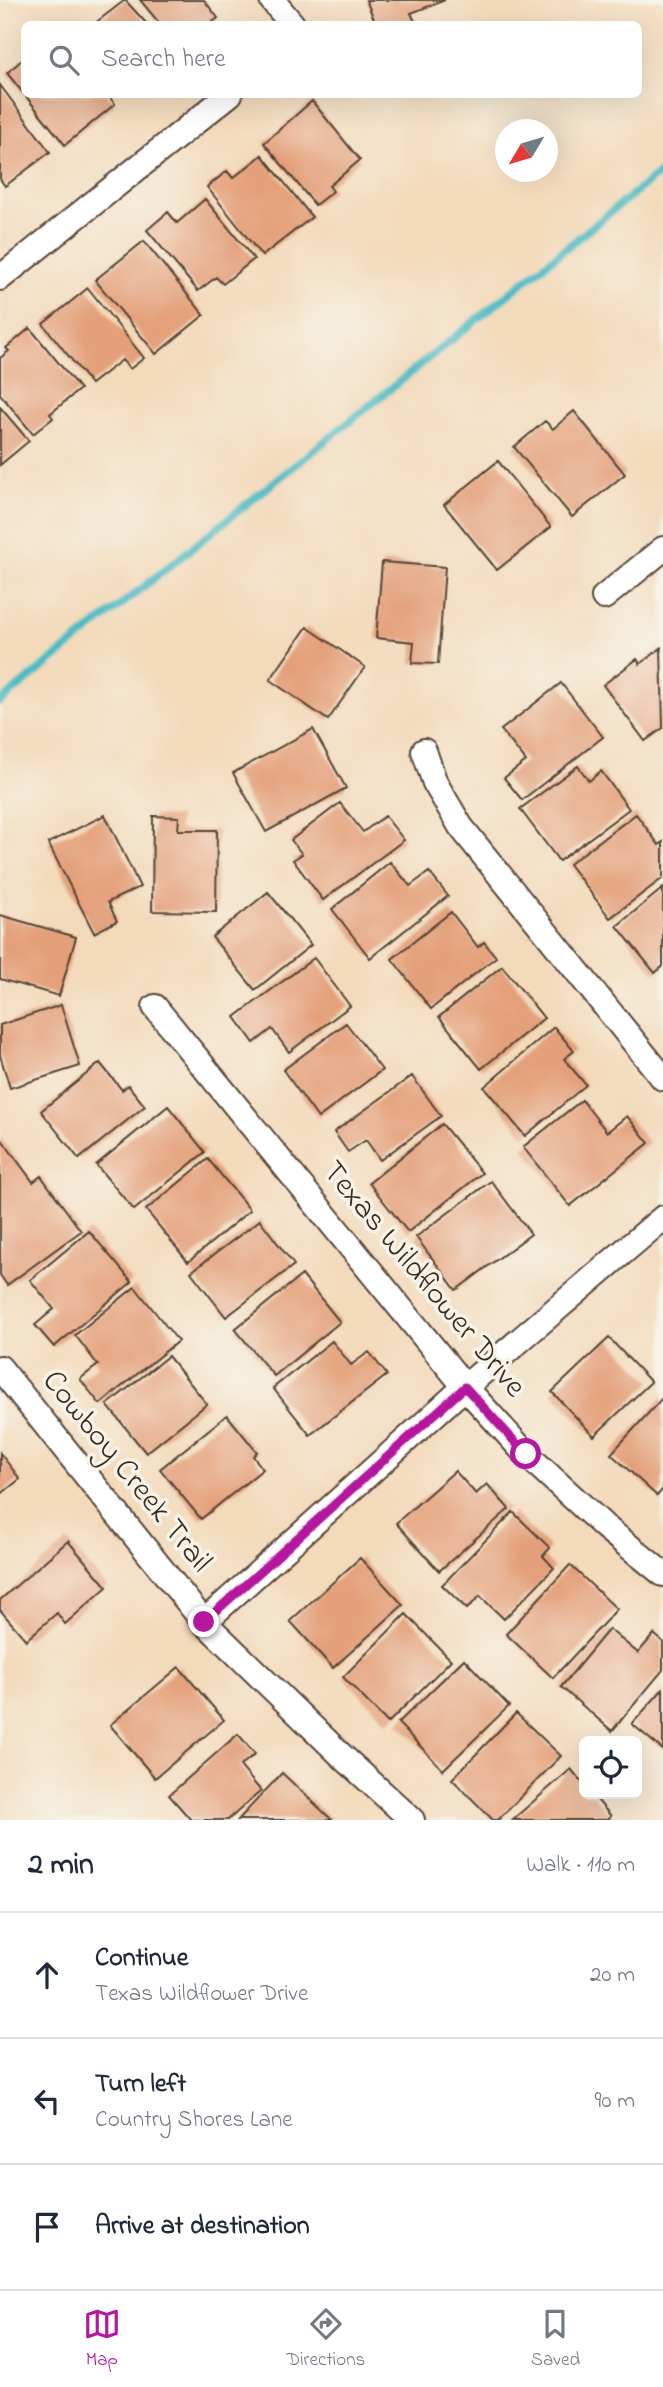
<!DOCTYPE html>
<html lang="en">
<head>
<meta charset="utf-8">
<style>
	:root { --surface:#fff; --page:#f2f2f3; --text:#1f2937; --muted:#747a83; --line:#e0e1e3; --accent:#b5179e }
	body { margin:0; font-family:"Indie Flower",sans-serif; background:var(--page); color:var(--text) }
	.controls { position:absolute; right:21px; bottom:21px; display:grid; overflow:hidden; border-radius:10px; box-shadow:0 7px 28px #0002 }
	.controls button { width:63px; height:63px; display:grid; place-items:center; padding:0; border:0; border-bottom:2px solid var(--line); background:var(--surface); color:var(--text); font:35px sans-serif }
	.compass { position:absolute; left:495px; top:119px; width:63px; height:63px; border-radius:50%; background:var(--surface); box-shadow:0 7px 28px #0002; rotate:232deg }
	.stop { position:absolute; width:21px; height:21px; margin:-16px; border:5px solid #b5179e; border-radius:50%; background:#fff }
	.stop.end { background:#b5179e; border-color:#fff; box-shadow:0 2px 7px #0008 }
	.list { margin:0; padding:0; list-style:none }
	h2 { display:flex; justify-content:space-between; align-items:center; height:91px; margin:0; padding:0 28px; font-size:30px }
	h2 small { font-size:23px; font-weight:400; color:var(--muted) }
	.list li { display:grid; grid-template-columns:46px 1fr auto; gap:21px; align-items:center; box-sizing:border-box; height:126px; padding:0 28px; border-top:2px solid var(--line) }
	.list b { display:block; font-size:26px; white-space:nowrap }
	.list p { margin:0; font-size:23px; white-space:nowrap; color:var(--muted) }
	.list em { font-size:23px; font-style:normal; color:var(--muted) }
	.icon { flex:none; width:38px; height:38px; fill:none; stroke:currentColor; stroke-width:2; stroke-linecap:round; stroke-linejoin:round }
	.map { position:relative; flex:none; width:663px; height:1820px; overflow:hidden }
	.search { position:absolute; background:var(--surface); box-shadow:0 7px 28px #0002; left:21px; right:21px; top:21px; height:77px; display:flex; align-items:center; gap:18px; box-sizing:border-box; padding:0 24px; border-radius:10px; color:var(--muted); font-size:26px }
	.sheet { height:469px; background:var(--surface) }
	nav { display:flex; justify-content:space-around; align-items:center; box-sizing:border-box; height:98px; border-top:2px solid var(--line); background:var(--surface); font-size:19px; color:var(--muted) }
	nav a { display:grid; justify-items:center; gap:4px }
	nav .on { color:var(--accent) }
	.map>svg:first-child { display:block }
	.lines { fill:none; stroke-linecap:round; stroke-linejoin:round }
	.stream { stroke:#4dbbc4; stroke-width:8 }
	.building { fill:#e4a07a }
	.minor-casing { stroke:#574436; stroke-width:28 }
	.minor { stroke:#fff; stroke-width:24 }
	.route { stroke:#b5179e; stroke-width:9 }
	.labels { text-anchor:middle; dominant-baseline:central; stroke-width:7; stroke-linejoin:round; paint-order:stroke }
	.street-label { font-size:32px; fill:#3b2a1e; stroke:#f7f3e8 }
</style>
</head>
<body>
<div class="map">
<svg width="663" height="1820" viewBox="0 0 663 1820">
	<rect width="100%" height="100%" fill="#f7f3e8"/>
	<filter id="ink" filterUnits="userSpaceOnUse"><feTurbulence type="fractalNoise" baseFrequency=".0143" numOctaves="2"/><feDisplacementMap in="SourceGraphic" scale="14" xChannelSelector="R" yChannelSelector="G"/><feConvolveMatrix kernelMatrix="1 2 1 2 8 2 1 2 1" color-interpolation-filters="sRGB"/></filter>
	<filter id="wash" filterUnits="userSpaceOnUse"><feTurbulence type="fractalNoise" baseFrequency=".00686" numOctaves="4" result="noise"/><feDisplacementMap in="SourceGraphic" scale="28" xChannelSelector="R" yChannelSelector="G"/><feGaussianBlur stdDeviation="1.57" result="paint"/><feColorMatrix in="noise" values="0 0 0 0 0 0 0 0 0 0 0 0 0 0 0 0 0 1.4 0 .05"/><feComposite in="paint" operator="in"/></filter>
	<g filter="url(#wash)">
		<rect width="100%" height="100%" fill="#f3dabb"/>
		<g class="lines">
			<path class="stream" d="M 0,702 L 663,170"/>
		</g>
		<g id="blocks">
			<path class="building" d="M 125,0 L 147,24 L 94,24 Z
				M 140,0 L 204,0 L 218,18 L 210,24 L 160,24 Z
				M 366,0 L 445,0 L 411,13 L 416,24 L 376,24 Z
				M 24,58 L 24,94 L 107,94 L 115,104 L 65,145 L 7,73 Z
				M 0,85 L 50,152 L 5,186 L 0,179 Z
				M 312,101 L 360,160 L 329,186 L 333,191 L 315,205 L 264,143 Z
				M 262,155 L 312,217 L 262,256 L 207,187 L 227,171 L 233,178 Z
				M 205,199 L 254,259 L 223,284 L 216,277 L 198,291 L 147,230 L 168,212 L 177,223 Z
				M 144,241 L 204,315 L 156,354 L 95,280 Z
				M 88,288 L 144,358 L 130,369 L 122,360 L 91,384 L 43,324 Z
				M 30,328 L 80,389 L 50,414 L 53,418 L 33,434 L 0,394 L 0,358 L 9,351 L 6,348 Z
				M 0,407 L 29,441 L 0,465 Z
				M 574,411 L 625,474 L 572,517 L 514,447 L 545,421 L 553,429 Z
				M 498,461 L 551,527 L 497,570 L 444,505 Z
				M 382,562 L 445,567 L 438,664 L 412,663 L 414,642 L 376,638 Z
				M 307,627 L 365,667 L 328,720 L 270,680 Z
				M 661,648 L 663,728 L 645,741 L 603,685 L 637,659 L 640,664 Z
				M 561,683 L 603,737 L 522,800 L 504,778 L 526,761 L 501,730 Z
				M 313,729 L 346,788 L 266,832 L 233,773 Z
				M 578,766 L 589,781 L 601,771 L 629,809 L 559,861 L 520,809 Z
				M 340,803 L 363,832 L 385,816 L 404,840 L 323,900 L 293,860 L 302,854 L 291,840 Z
				M 636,814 L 659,845 L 663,842 L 663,878 L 610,918 L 569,864 Z
				M 105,815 L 140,887 L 108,902 L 117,921 L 94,933 L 48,843 Z
				M 153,816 L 179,817 L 178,830 L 217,830 L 216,912 L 152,911 Z
				M 390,862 L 410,886 L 429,872 L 448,896 L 370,958 L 332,909 Z
				M 663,888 L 663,966 L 655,973 L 617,926 Z
				M 268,892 L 311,945 L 255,990 L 212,937 Z
				M 451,912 L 478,947 L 484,942 L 496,957 L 431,1009 L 392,959 Z
				M 0,915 L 76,937 L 59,996 L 0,979 Z
				M 314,958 L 350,1006 L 289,1052 L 272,1029 L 254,1043 L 235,1017 Z
				M 502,966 L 544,1018 L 481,1069 L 439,1017 Z
				M 61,1005 L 80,1066 L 10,1088 L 0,1055 L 0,1025 Z
				M 346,1023 L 382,1070 L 318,1118 L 283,1070 Z
				M 554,1027 L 574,1051 L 564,1059 L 586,1085 L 525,1136 L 484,1087 Z
				M 100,1063 L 122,1090 L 128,1085 L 145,1106 L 79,1159 L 41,1111 Z
				M 412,1076 L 441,1116 L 380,1160 L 366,1140 L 348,1152 L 334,1132 Z
				M 582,1100 L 607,1132 L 627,1116 L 649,1143 L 570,1206 L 523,1147 Z
				M 168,1106 L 205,1152 L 134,1210 L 96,1165 Z
				M 442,1124 L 482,1173 L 408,1232 L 369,1183 Z
				M 0,1137 L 33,1182 L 41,1176 L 81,1231 L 7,1285 L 0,1275 Z
				M 208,1159 L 250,1210 L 188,1262 L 146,1210 Z
				M 491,1181 L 531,1234 L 456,1290 L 416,1237 Z
				M 260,1220 L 294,1265 L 226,1317 L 191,1272 Z
				M 89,1231 L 132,1282 L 54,1347 L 35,1325 L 54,1309 L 30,1280 Z
				M 302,1275 L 340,1322 L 274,1376 L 235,1329 Z
				M 135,1287 L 178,1341 L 100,1404 L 80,1379 L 98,1365 L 75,1335 Z
				M 609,1338 L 651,1382 L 594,1436 L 552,1392 Z
				M 332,1341 L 351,1365 L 369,1352 L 387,1375 L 310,1435 L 273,1388 Z
				M 168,1356 L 207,1404 L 146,1453 L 107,1405 Z
				M 663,1397 L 663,1489 L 657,1496 L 611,1454 Z
				M 227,1415 L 257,1452 L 253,1456 L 263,1469 L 201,1519 L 160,1469 Z
				M 0,1453 L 20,1479 L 0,1495 Z
				M 455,1471 L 476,1494 L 487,1484 L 509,1509 L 439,1571 L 396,1523 Z
				M 513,1512 L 550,1548 L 543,1556 L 554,1568 L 504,1619 L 480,1596 L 467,1609 L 442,1585 Z
				M 68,1541 L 107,1587 L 65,1624 L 57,1613 L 26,1640 L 0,1610 L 0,1600 Z
				M 360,1558 L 403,1605 L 333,1668 L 290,1621 Z
				M 570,1565 L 617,1609 L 553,1678 L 506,1634 Z
				M 406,1614 L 451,1660 L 388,1723 L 343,1677 Z
				M 609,1629 L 638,1653 L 654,1634 L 663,1642 L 663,1670 L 612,1731 L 561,1687 Z
				M 464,1659 L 509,1706 L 443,1770 L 398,1723 Z
				M 179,1667 L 224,1720 L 155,1778 L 110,1725 Z
				M 663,1689 L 663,1750 L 632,1724 Z
				M 516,1713 L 561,1756 L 498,1820 L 493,1820 L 452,1779 Z
				M 238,1734 L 255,1754 L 240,1766 L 261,1791 L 228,1820 L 191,1820 L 169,1795 Z
				M 571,1769 L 584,1785 L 584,1794 L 592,1794 L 611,1816 L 607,1820 L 512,1820 Z
				M 282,1773 L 332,1820 L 238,1820 Z"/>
		</g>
	</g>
	<g filter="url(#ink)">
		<use href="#blocks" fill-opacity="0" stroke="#574436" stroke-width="2"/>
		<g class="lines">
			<g class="minor-casing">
				<path id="minor" d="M 272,0 L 292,24
					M 0,278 L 230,94
					M 604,597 L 663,549
					M 424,751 L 435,783 L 461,827 L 663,1078
					M 155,1007 L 465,1387 L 526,1454 L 605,1527 L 663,1574
					M 0,1368 L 204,1622 L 342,1756 L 412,1820
					M 204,1622 L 465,1387 L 663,1218"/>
			</g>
			<use href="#minor" class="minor"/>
		</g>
	</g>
	<g class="lines" filter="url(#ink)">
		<path class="route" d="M 204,1622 L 465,1387 L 526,1454"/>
	</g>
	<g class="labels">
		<g class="street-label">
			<text transform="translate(423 1280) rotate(50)">Texas Wildflower Drive</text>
			<text transform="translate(126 1472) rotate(51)">Cowboy Creek Trail</text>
		</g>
	</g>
</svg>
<div class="controls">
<button><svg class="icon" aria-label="locate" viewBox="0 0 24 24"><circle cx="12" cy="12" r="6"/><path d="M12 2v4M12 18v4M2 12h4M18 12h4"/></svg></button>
</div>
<svg class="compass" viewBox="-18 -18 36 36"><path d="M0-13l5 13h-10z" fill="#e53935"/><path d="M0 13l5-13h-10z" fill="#747a83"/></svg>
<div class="stop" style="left:526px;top:1454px"></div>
<div class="stop end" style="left:204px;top:1622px"></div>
<div class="search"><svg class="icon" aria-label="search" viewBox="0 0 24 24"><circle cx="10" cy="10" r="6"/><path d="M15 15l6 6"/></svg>Search here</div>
</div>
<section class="sheet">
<h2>2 min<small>Walk · 110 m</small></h2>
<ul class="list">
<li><svg class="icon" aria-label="ahead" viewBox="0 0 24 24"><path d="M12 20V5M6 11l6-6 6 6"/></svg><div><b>Continue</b><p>Texas Wildflower Drive</p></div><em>20 m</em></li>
<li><svg class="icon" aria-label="left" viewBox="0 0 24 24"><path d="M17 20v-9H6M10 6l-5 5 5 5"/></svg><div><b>Turn left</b><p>Country Shores Lane</p></div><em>90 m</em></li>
<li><svg class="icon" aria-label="arrive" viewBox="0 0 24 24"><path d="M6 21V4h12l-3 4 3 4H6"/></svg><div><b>Arrive at destination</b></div></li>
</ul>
</section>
<nav>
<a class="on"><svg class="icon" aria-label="map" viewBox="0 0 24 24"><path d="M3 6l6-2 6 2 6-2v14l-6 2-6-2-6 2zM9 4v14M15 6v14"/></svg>Map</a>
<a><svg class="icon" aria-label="directions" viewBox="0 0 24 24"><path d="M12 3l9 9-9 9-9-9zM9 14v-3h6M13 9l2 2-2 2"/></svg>Directions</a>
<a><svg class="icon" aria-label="saved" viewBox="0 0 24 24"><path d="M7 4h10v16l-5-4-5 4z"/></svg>Saved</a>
</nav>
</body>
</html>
